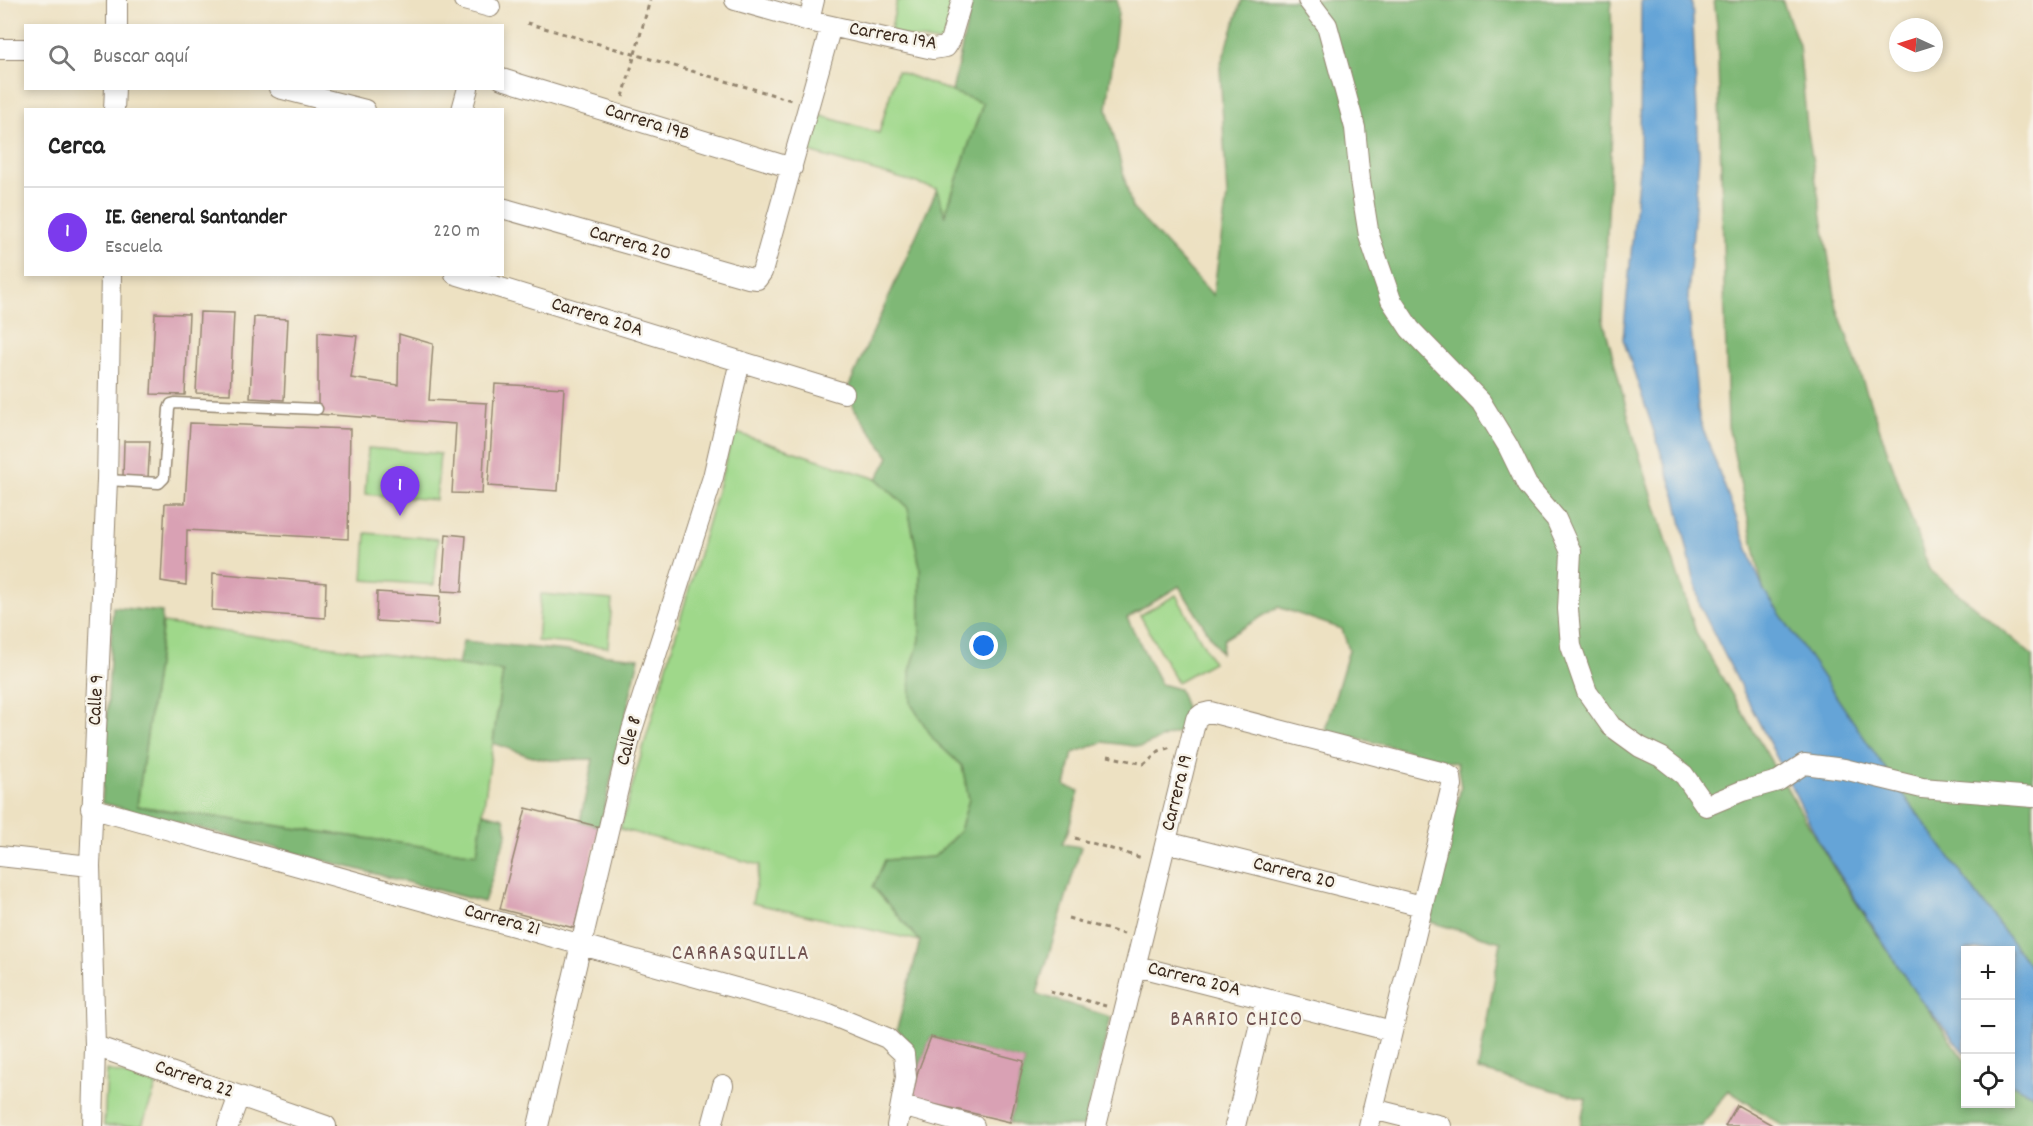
<!DOCTYPE html>
<html lang="es">
<head>
<meta charset="utf-8">
<style>
	:root { --surface:#fff; --page:#f6f6f6; --text:#222; --muted:#767676; --line:#e0e0e0; --accent:#7c3aed }
	body { margin:0; font-family:Dekko,sans-serif; background:var(--page); color:var(--text) }
	.controls { position:absolute; right:18px; bottom:18px; display:grid; overflow:hidden; border-radius:0px; box-shadow:0 3px 9px #0003 }
	.controls button { width:54px; height:54px; display:grid; place-items:center; padding:0; border:0; border-bottom:2px solid var(--line); background:var(--surface); color:var(--text); font:30px sans-serif }
	.compass { position:absolute; left:1889px; top:18px; width:54px; height:54px; border-radius:50%; background:var(--surface); box-shadow:0 3px 9px #0003; rotate:274deg }
	.you { position:absolute; left:984px; top:646px; width:21px; height:21px; margin:-15px; border:4px solid #fff; border-radius:50%; background:#1a73e8; box-shadow:0 0 0 9px #1a73e833 }
	.badge { display:grid; place-items:center; width:39px; height:39px; border-radius:50%; background:var(--accent); color:#fff; font-size:20px; font-weight:700 }
	.pin { position:absolute; translate:-50% -50px; filter:drop-shadow(0 2px 3px #0008) }
	.pin::after { content:''; position:absolute; top:32px; width:21px; height:18px; background:inherit; clip-path:polygon(0 0,100% 0,50% 100%) }
	.list { margin:0; padding:0; list-style:none }
	h2 { display:flex; justify-content:space-between; align-items:center; height:78px; margin:0; padding:0 24px; font-size:26px }
	h2 small { font-size:20px; font-weight:400; color:var(--muted) }
	.list li { display:grid; grid-template-columns:39px 1fr auto; gap:18px; align-items:center; box-sizing:border-box; height:90px; padding:0 24px; border-top:2px solid var(--line) }
	.list b { display:block; font-size:22px; white-space:nowrap }
	.list p { margin:0; font-size:20px; white-space:nowrap; color:var(--muted) }
	.list em { font-size:20px; font-style:normal; color:var(--muted) }
	.icon { flex:none; width:33px; height:33px; fill:none; stroke:currentColor; stroke-width:2; stroke-linecap:round; stroke-linejoin:round }
	.map { position:relative; flex:none; width:2033px; height:1126px; overflow:hidden }
	.search { position:absolute; background:var(--surface); box-shadow:0 3px 9px #0003; left:24px; top:24px; width:480px; height:66px; display:flex; align-items:center; gap:15px; box-sizing:border-box; padding:0 21px; border-radius:0px; color:var(--muted); font-size:22px }
	.panel { position:absolute; background:var(--surface); box-shadow:0 3px 9px #0003; left:24px; top:108px; width:480px; height:168px; border-radius:0px }
	.map>svg:first-child { display:block }
	.green { fill:#9fd88a; stroke:#6d8154; stroke-width:1.5 }
	.forest { fill:#7fb876; stroke:#5d714a; stroke-width:1.5 }
	.water { fill:#65a4d7; stroke:#50677a; stroke-width:1.5 }
	.building { fill:#d9a1b4 }
	.lines { fill:none; stroke-linecap:round; stroke-linejoin:round }
	.service-casing { stroke:#948670; stroke-width:13 }
	.minor-casing { stroke:#948670; stroke-width:22 }
	.path { stroke:#948670; stroke-width:3; stroke-dasharray:4.5 4.5; stroke-linecap:butt }
	.service { stroke:#fff; stroke-width:10 }
	.minor { stroke:#fff; stroke-width:20 }
	.labels { text-anchor:middle; dominant-baseline:central; stroke-width:5; stroke-linejoin:round; paint-order:stroke }
	.street-label { font-size:20px; fill:#3b2a1e; stroke:#f7f3e8 }
	.neighbourhood-label { font-size:21px; letter-spacing:1.5px; fill:#725452; stroke:#f7f3e8 }
</style>
</head>
<body>
<div class="map">
<svg width="2033" height="1126" viewBox="0 0 2033 1126">
	<rect width="100%" height="100%" fill="#f7f3e8"/>
	<filter id="ink" filterUnits="userSpaceOnUse"><feTurbulence type="fractalNoise" baseFrequency=".0167" numOctaves="2"/><feDisplacementMap in="SourceGraphic" scale="12" xChannelSelector="R" yChannelSelector="G"/><feConvolveMatrix kernelMatrix="1 2 1 2 8 2 1 2 1" color-interpolation-filters="sRGB"/></filter>
	<filter id="wash" filterUnits="userSpaceOnUse"><feTurbulence type="fractalNoise" baseFrequency=".008" numOctaves="4" result="noise"/><feDisplacementMap in="SourceGraphic" scale="24" xChannelSelector="R" yChannelSelector="G"/><feGaussianBlur stdDeviation="1.35" result="paint"/><feColorMatrix in="noise" values="0 0 0 0 0 0 0 0 0 0 0 0 0 0 0 0 0 1.4 0 .05"/><feComposite in="paint" operator="in"/></filter>
	<g filter="url(#wash)">
		<rect width="100%" height="100%" fill="#ede1c2"/>
		<path class="green" d="M 897,0 L 957,0 L 944,43 L 890,34 Z
			M 897,71 L 983,103 L 944,217 L 937,189 L 806,151 L 819,115 L 879,133 Z
			M 734,432 L 877,479 L 908,508 L 920,567 L 920,640 L 910,671 L 934,740 L 962,766 L 969,799 L 960,831 L 934,857 L 885,860 L 920,941 L 752,903 L 760,865 L 620,829 Z
			M 368,448 L 440,454 L 436,500 L 365,494 Z
			M 366,533 L 438,539 L 434,585 L 363,580 Z
			M 541,594 L 612,600 L 608,647 L 537,641 Z
			M 1176,595 L 1213,662 L 1177,682 L 1140,615 Z
			M 163,623 L 503,671 L 477,854 L 137,806 Z
			M 107,1070 L 157,1084 L 142,1126 L 104,1126 Z"/>
		<path class="forest" d="M 972,0 L 1117,0 L 1118,13 L 1107,109 L 1132,208 L 1213,295 L 1227,197 L 1220,67 L 1242,0 L 1611,0 L 1613,109 L 1603,319 L 1636,445 L 1697,635 L 1835,870 L 1907,980 L 1965,1061 L 1966,1104 L 2010,1104 L 2011,1084 L 2033,1095 L 2033,1126 L 1783,1126 L 1728,1090 L 1702,1126 L 1580,1126 L 1586,1099 L 1478,1070 L 1501,942 L 1430,922 L 1461,787 L 1457,763 L 1325,730 L 1349,650 L 1342,629 L 1278,607 L 1224,639 L 1221,653 L 1179,586 L 1127,618 L 1161,684 L 1179,689 L 1190,718 L 1180,731 L 1141,747 L 1103,742 L 1073,753 L 1065,786 L 1079,791 L 1068,831 L 1062,844 L 1081,847 L 1037,994 L 1111,1017 L 1084,1126 L 1023,1126 L 1010,1122 L 1024,1061 L 931,1037 L 918,1071 L 913,1049 L 897,1029 L 920,941 L 873,887 L 885,860 L 934,857 L 960,831 L 969,799 L 962,766 L 934,740 L 911,704 L 910,671 L 920,640 L 920,567 L 908,508 L 877,479 L 889,457 L 854,408 L 848,388 L 937,189 L 945,215 L 983,103 L 952,92 Z
			M 1714,0 L 1782,0 L 1799,45 L 1807,127 L 1837,308 L 1929,569 L 2033,656 L 2033,971 L 1895,783 L 1763,589 L 1728,426 L 1717,25 Z
			M 113,607 L 162,612 L 161,635 L 137,806 L 477,854 L 483,813 L 504,818 L 507,833 L 484,902 L 102,803 Z
			M 463,641 L 639,658 L 600,827 L 580,822 L 593,759 L 549,760 L 529,756 L 493,743 L 503,671 L 458,665 Z"/>
		<path class="water" d="M 1641,0 L 1692,0 L 1699,155 L 1688,298 L 1699,418 L 1763,589 L 1895,783 L 2033,971 L 2033,1095 L 2011,1084 L 2010,950 L 1966,950 L 1965,1054 L 1914,991 L 1822,847 L 1700,606 L 1676,498 L 1623,339 L 1640,158 Z"/>
		<g id="blocks">
			<path class="building" d="M 200,312 L 234,313 L 230,394 L 196,393 Z
				M 155,313 L 189,314 L 185,395 L 151,394 Z
				M 254,317 L 288,319 L 284,400 L 250,398 Z
				M 318,332 L 357,336 L 351,378 L 398,385 L 399,334 L 433,344 L 429,400 L 487,403 L 482,494 L 452,493 L 456,424 L 318,414 Z
				M 495,384 L 564,388 L 558,491 L 488,486 Z
				M 190,423 L 350,429 L 348,539 L 187,530 L 186,585 L 161,581 L 165,503 L 185,503 Z
				M 124,441 L 150,441 L 148,478 L 123,477 Z
				M 446,534 L 466,536 L 462,592 L 442,591 Z
				M 213,573 L 326,583 L 325,618 L 212,610 Z
				M 377,592 L 440,596 L 438,625 L 376,621 Z
				M 526,808 L 600,827 L 574,928 L 500,909 Z
				M 931,1037 L 1024,1061 L 1010,1122 L 912,1099 L 918,1071 Z
				M 1737,1105 L 1774,1126 L 1725,1126 Z"/>
		</g>
	</g>
	<g filter="url(#ink)">
		<use href="#blocks" fill-opacity="0" stroke="#948670" stroke-width="1.5"/>
		<g class="lines">
			<g class="service-casing">
				<path id="service" d="M 107,480 L 159,483 L 164,478 L 169,409 L 171,404 L 175,403 L 317,409"/>
			</g>
			<g class="minor-casing">
				<path id="minor" d="M 464,0 L 490,7
					M 735,0 L 809,21 L 933,49 L 946,47 L 950,41 L 962,0
					M 1308,0 L 1327,25 L 1355,128 L 1360,180 L 1369,236 L 1391,300 L 1410,329 L 1481,402 L 1508,446 L 1527,485 L 1556,519 L 1571,552 L 1568,609 L 1571,646 L 1587,692 L 1611,726 L 1640,747 L 1661,757 L 1684,775 L 1706,806 L 1742,791 L 1778,781 L 1804,764 L 1844,769 L 1922,788 L 2033,797
					M 809,21 L 814,0
					M 117,26 L 117,0
					M 0,49 L 26,49
					M 502,79 L 792,168
					M 279,88 L 365,110
					M 114,110 L 115,88
					M 462,110 L 468,88
					M 502,208 L 748,278 L 757,279 L 762,272 L 831,26
					M 455,274 L 844,393
					M 91,808 L 829,1014 L 887,1038 L 904,1054 L 906,1077 L 897,1126
					M 1166,842 L 1422,906
					M 0,856 L 90,866
					M 1136,966 L 1392,1031
					M 95,1046 L 326,1126
					M 902,1106 L 974,1126
					M 1373,1109 L 1441,1126
					M 93,1126 L 95,1046 L 90,866 L 107,480 L 111,274
					M 228,1126 L 239,1096
					M 538,1126 L 632,730 L 713,477 L 740,361
					M 712,1126 L 723,1085
					M 1096,1126 L 1196,719 L 1202,714 L 1210,712 L 1444,773 L 1451,777 L 1452,785 L 1369,1126
					M 1235,1126 L 1266,999"/>
			</g>
			<path class="path" d="M 527,23 L 791,100
				M 623,97 L 650,0
				M 1108,756 L 1144,764 L 1159,751 L 1171,747
				M 1075,838 L 1142,858
				M 1068,918 L 1124,934
				M 1050,991 L 1106,1006"/>
			<use href="#service" class="service"/>
			<use href="#minor" class="minor"/>
		</g>
	</g>
	<g class="labels">
		<g class="street-label">
			<text transform="translate(893 37) rotate(10)">Carrera 19A</text>
			<text transform="translate(647 123) rotate(17)">Carrera 19B</text>
			<text transform="translate(630 244) rotate(16)">Carrera 20</text>
			<text transform="translate(597 318) rotate(17)">Carrera 20A</text>
			<text transform="translate(97 700) rotate(-87)">Calle 9</text>
			<text transform="translate(630 741) rotate(-75)">Calle 8</text>
			<text transform="translate(1178 793) rotate(-76)">Carrera 19</text>
			<text transform="translate(1294 874) rotate(14)">Carrera 20</text>
			<text transform="translate(502 921) rotate(15)">Carrera 21</text>
			<text transform="translate(1194 980) rotate(14)">Carrera 20A</text>
			<text transform="translate(194 1080) rotate(19)">Carrera 22</text>
		</g>
		<g class="neighbourhood-label">
			<text x="741" y="955">CARRASQUILLA</text>
			<text x="1237" y="1021">BARRIO CHICO</text>
		</g>
	</g>
</svg>
<div class="controls">
<button>+</button>
<button>−</button>
<button><svg class="icon" aria-label="locate" viewBox="0 0 24 24"><circle cx="12" cy="12" r="6"/><path d="M12 2v4M12 18v4M2 12h4M18 12h4"/></svg></button>
</div>
<svg class="compass" viewBox="-18 -18 36 36"><path d="M0-13l5 13h-10z" fill="#e53935"/><path d="M0 13l5-13h-10z" fill="#767676"/></svg>
<div class="you"></div>
<div class="pin badge" style="left:400px;top:516px">1</div>
<div class="search"><svg class="icon" aria-label="search" viewBox="0 0 24 24"><circle cx="10" cy="10" r="6"/><path d="M15 15l6 6"/></svg>Buscar aquí</div>
<section class="panel">
<h2>Cerca<small></small></h2>
<ul class="list">
<li><span class="badge">1</span><div><b>IE. General Santander</b><p>Escuela</p></div><em>220 m</em></li>
</ul>
</section>
</div>
</body>
</html>
